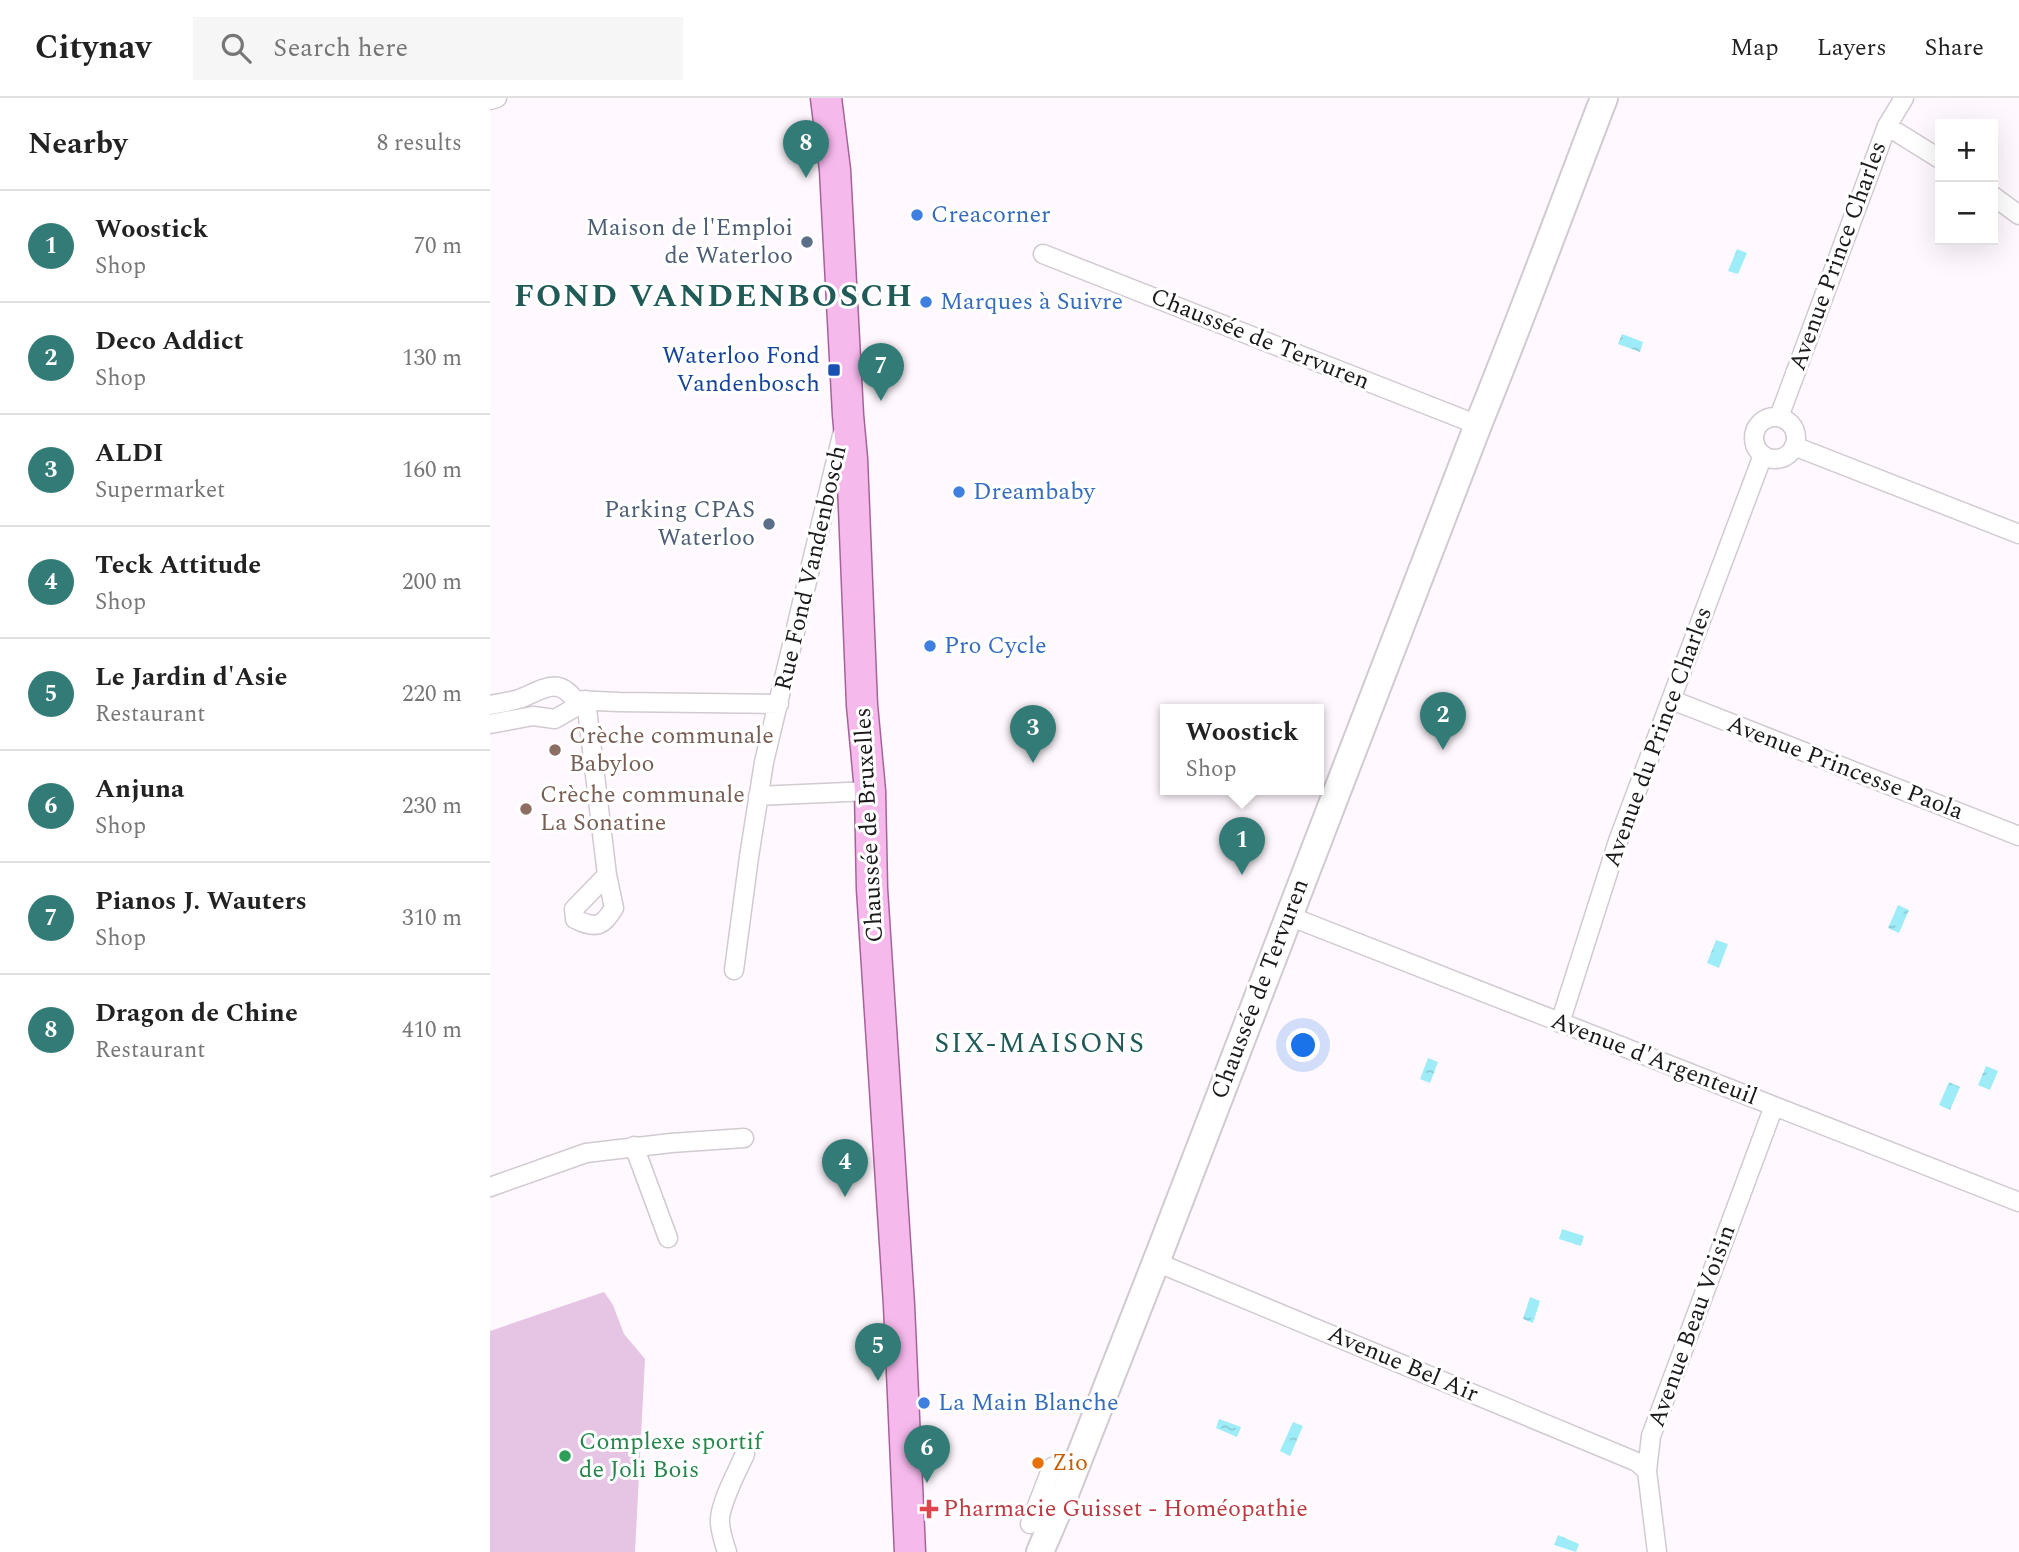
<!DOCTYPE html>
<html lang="en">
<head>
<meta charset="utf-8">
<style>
	:root { --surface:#fff; --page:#f6f6f6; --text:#222; --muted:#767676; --line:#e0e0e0; --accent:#337b77 }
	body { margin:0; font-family:Spectral,serif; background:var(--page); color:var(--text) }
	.controls { position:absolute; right:21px; top:21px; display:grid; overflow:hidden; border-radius:0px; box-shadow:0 7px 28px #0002 }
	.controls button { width:63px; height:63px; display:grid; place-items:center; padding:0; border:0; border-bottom:2px solid var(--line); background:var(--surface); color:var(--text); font:35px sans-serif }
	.you { position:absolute; left:814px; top:948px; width:24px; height:24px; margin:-18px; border:5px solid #fff; border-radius:50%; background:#1a73e8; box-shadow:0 0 0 10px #1a73e833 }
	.badge { display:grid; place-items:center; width:46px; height:46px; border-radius:50%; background:var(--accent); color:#fff; font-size:23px; font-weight:700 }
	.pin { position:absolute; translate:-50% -58px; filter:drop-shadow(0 2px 4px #0008) }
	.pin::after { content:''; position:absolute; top:37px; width:24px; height:21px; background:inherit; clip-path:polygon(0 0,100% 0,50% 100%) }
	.popup { position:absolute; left:670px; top:606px; width:164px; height:91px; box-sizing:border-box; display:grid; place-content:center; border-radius:0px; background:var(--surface); filter:drop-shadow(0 2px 5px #0005); font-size:23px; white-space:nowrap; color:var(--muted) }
	.popup b { font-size:26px; color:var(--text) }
	.popup::after { content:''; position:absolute; left:50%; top:100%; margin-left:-14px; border:14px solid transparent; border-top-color:var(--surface) }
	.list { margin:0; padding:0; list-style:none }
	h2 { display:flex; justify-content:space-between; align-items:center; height:91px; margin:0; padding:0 28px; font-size:30px }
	h2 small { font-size:23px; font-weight:400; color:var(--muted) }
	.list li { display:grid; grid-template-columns:46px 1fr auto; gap:21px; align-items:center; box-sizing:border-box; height:112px; padding:0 28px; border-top:2px solid var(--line) }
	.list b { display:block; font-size:26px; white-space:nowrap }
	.list p { margin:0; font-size:23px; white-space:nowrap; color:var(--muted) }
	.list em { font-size:23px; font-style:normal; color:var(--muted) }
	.icon { flex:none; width:38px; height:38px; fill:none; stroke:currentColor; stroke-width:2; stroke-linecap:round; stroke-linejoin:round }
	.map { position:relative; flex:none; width:1529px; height:1454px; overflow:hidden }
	header { display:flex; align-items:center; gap:42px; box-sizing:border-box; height:98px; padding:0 35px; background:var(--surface); border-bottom:2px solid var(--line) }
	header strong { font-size:33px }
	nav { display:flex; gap:38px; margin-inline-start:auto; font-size:24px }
	.search { width:490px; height:63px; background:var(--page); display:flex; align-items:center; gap:18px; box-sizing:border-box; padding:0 24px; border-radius:0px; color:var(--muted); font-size:26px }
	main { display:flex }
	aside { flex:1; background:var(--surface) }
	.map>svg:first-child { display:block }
	.pitch { fill:#e5c5e3 }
	.water { fill:url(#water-ripples) }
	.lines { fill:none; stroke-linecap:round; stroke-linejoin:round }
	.minor-casing { stroke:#d1cad0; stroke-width:21 }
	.secondary-casing { stroke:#d1cad0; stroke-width:30 }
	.primary-casing { stroke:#a6639b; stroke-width:33 }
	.minor { stroke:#fff; stroke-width:18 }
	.secondary { stroke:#fff; stroke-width:26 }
	.primary { stroke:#f6b9ec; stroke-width:30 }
	.shop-dot { fill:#3f7fe0; stroke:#fff; stroke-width:2.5 }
	.service-dot { fill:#5c6f8a; stroke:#fff; stroke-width:2.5 }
	.transit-dot { fill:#1a4fb4; stroke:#fff; stroke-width:2.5 }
	.education-dot { fill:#8d6e63; stroke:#fff; stroke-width:2.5 }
	.leisure-dot { fill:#2e9e5b; stroke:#fff; stroke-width:2.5 }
	.food-dot { fill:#e8710a; stroke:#fff; stroke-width:2.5 }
	.health-dot { fill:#e0444e; stroke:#fff; stroke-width:2.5 }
	.labels { text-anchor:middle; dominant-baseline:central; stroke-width:6; stroke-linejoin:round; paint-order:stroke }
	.shop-label { font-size:24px; fill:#366cbe; stroke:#fff; text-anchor:start }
	.service-label { font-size:24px; fill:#4e5e75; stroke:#fff; text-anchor:end }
	.street-label { font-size:24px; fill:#1c1a1c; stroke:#fff }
	.transit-label { font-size:24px; fill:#164399; stroke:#fff; text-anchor:end }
	.education-label { font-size:24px; fill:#785e54; stroke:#fff; text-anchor:start }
	.leisure-label { font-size:24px; fill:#27864d; stroke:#fff; text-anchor:start }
	.food-label { font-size:24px; fill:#c56008; stroke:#fff; text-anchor:start }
	.health-label { font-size:24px; fill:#be3a42; stroke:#fff; text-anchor:start }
	.quarter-label { font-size:28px; letter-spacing:2px; fill:#215b58; stroke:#fff }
	.district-label { font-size:32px; font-weight:bold; letter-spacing:2px; fill:#215b58; stroke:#fff }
</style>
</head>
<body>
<header>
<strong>Citynav</strong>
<div class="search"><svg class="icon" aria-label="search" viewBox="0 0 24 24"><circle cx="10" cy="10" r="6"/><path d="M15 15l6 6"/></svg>Search here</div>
<nav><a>Map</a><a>Layers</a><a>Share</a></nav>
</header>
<main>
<aside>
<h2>Nearby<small>8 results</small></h2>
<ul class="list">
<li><span class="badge">1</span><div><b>Woostick</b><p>Shop</p></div><em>70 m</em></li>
<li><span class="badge">2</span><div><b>Deco Addict</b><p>Shop</p></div><em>130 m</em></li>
<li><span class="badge">3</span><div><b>ALDI</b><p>Supermarket</p></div><em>160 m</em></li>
<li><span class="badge">4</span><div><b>Teck Attitude</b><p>Shop</p></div><em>200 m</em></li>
<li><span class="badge">5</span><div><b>Le Jardin d'Asie</b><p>Restaurant</p></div><em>220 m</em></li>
<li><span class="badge">6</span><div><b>Anjuna</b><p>Shop</p></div><em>230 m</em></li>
<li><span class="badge">7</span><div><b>Pianos J. Wauters</b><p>Shop</p></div><em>310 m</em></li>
<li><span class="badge">8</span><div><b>Dragon de Chine</b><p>Restaurant</p></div><em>410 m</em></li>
</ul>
</aside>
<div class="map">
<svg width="1529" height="1454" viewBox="0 0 1529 1454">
	<defs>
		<pattern id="water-ripples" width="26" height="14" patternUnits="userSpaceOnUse" patternTransform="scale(1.75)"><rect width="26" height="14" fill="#9decf7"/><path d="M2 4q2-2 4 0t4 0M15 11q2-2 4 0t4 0" fill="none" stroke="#87cad3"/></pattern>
	</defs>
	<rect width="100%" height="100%" fill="#fff8fe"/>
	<path class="pitch" d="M 114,1194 L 123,1207 L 134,1236 L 155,1261 L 145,1454 L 0,1454 L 0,1233 Z"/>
	<path class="water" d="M 1247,151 L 1257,155 L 1248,176 L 1238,173 Z
		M 1132,236 L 1153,244 L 1150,254 L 1128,246 Z
		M 1408,807 L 1419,812 L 1409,835 L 1398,830 Z
		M 1226,842 L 1238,846 L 1229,870 L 1217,865 Z
		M 938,960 L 948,964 L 940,985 L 930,981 Z
		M 1496,968 L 1508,973 L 1500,992 L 1488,987 Z
		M 1459,984 L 1470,989 L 1460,1012 L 1449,1007 Z
		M 1072,1131 L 1094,1138 L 1091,1148 L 1069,1141 Z
		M 1040,1199 L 1050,1203 L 1043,1225 L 1033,1221 Z
		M 729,1321 L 751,1329 L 747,1339 L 726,1330 Z
		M 803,1324 L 813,1328 L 800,1358 L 790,1353 Z
		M 1068,1437 L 1089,1446 L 1086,1454 L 1064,1447 Z"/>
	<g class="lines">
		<g class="minor-casing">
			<path id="minor" d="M 0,2 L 7,0
				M 1397,28 L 1450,61
				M 1503,98 L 1529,117
				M 553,156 L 988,327
				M 1289,319 L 1397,28 L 1414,0
				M1264 340a21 21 0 1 1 42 0a21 21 0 1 1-42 0Z
				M 1304,348 L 1529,436
				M 96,602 L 117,777 L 124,810 C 112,829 106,831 85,821 L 84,811 L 117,777
				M 1182,602 L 1529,738
				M 0,607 C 9,605 19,604 29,601 C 51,593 67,577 85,602 L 129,604 L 289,606
				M 0,626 L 43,618 L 65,621 L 84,610 L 85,602
				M 268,698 L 380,693
				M 799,818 L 1529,1104
				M 244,872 L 259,759 L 274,664 L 352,337
				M 1070,925 L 1128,743 L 1273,357
				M 144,1048 L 178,1140
				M 0,1089 L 96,1055 L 181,1045 L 254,1040
				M 666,1164 L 1147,1364 L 1157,1373
				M 540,1426 L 562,1369
				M 237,1454 C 234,1444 229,1431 230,1420 C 232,1401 247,1374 255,1356
				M 1167,1454 L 1157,1373 L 1161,1338 L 1284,1008"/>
		</g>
		<g class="secondary-casing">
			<path id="secondary" d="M 550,1454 L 575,1396 L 666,1164 L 988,327 C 1032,219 1072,109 1114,0"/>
		</g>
		<g class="primary-casing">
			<path id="primary" d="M 336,0 L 345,72 L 358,317 L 362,361 L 372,607 L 380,693 L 382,791 L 409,1207 L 420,1454"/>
		</g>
		<use href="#minor" class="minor"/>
		<use href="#secondary" class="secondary"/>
		<use href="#primary" class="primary"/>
	</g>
	<g class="shop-dot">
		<circle cx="427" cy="117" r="7"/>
		<circle cx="436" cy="204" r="7"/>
		<circle cx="469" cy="394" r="7"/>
		<circle cx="440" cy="548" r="7"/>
		<circle cx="434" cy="1305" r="7"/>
	</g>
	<g class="service-dot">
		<circle cx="317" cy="144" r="7"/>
		<circle cx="279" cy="426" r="7"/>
	</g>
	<rect class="transit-dot" x="337" y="265" width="14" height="14" rx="3.5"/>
	<g class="education-dot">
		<circle cx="65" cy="652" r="7"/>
		<circle cx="36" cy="711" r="7"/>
	</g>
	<circle class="leisure-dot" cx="75" cy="1358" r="7"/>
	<circle class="food-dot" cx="548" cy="1365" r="7"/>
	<path class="health-dot" d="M435.5 1400.5h7v7h7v7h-7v7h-7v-7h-7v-7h7z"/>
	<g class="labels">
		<g class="shop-label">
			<text x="441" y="117">Creacorner</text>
			<text x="450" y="204">Marques à Suivre</text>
			<text x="483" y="394">Dreambaby</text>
			<text x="454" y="548">Pro Cycle</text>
			<text x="448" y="1305">La Main Blanche</text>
		</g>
		<g class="service-label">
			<text x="303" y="130">Maison de l'Emploi<tspan x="303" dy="28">de Waterloo</tspan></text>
			<text x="265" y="412">Parking CPAS<tspan x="265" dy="28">Waterloo</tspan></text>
		</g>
		<g class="street-label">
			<text transform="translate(1348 158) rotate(-70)">Avenue Prince Charles</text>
			<text transform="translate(770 241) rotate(22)">Chaussée de Tervuren</text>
			<text transform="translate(321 470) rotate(-77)">Rue Fond Vandenbosch</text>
			<text transform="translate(1168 639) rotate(-70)">Avenue du Prince Charles</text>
			<text transform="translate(1355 670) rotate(21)">Avenue Princesse Paola</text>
			<text transform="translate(379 727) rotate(-93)">Chaussée de Bruxelles</text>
			<text transform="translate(770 891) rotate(-69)">Chaussée de Tervuren</text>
			<text transform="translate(1164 961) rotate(21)">Avenue d'Argenteuil</text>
			<text transform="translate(1202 1228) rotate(-70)">Avenue Beau Voisin</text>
			<text transform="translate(913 1266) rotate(23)">Avenue Bel Air</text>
		</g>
		<g class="transit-label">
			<text x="330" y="258">Waterloo Fond<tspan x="330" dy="28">Vandenbosch</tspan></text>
		</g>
		<g class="education-label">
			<text x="79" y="638">Crèche communale<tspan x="79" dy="28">Babyloo</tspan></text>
			<text x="50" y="697">Crèche communale<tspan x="50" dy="28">La Sonatine</tspan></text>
		</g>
		<g class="leisure-label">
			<text x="89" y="1344">Complexe sportif<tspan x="89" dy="28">de Joli Bois</tspan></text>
		</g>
		<g class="food-label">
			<text x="562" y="1365">Zio</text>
		</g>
		<g class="health-label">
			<text x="453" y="1411">Pharmacie Guisset - Homéopathie</text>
		</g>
		<g class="quarter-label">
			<text x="550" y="945">SIX-MAISONS</text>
		</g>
		<g class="district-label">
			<text x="224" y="198">FOND VANDENBOSCH</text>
		</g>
	</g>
</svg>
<div class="controls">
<button>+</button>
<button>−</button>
</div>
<div class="you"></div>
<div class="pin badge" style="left:752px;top:777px">1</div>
<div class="popup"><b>Woostick</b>Shop</div>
<div class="pin badge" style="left:953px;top:652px">2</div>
<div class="pin badge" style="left:543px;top:665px">3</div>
<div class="pin badge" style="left:355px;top:1099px">4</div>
<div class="pin badge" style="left:388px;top:1283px">5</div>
<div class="pin badge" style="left:437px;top:1385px">6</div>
<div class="pin badge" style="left:391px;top:303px">7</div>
<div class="pin badge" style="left:316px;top:80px">8</div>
</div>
</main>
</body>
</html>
